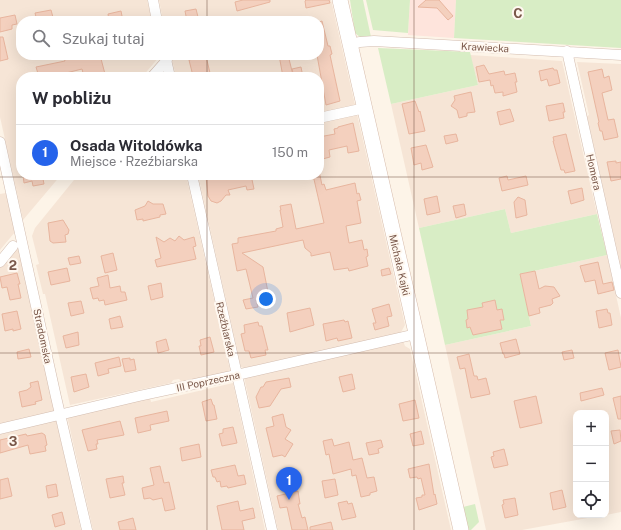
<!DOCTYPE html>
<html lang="pl">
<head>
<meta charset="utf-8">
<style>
	:root { --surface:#fff; --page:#f7f7f7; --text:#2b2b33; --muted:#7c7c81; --line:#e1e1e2; --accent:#2563eb }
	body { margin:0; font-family:"Public Sans",sans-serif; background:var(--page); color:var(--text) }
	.controls { position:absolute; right:12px; bottom:12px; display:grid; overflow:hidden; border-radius:8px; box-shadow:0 4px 16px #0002 }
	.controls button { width:36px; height:36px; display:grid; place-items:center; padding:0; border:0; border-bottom:1px solid var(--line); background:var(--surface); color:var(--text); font:20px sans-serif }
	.you { position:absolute; left:266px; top:299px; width:14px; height:14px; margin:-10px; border:3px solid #fff; border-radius:50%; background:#1a73e8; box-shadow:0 0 0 6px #1a73e833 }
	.badge { display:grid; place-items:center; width:26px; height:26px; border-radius:50%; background:var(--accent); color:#fff; font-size:13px; font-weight:700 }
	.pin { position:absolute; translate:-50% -33px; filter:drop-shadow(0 1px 2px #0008) }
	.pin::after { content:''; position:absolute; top:21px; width:14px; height:12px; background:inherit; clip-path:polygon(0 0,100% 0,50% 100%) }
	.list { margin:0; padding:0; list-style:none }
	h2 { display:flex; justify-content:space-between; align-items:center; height:52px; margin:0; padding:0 16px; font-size:17px }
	h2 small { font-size:13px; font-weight:400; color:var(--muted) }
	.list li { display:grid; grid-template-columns:26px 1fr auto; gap:12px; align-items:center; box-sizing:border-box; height:56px; padding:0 16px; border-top:1px solid var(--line) }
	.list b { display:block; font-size:15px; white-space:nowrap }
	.list p { margin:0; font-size:13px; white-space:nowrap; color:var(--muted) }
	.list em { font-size:13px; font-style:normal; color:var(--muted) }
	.icon { flex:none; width:22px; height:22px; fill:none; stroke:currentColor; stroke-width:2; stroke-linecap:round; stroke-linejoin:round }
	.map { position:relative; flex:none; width:621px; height:530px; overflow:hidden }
	.search { position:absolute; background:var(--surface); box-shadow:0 4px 16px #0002; left:16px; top:16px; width:308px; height:44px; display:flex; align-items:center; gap:10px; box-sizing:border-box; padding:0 14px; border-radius:16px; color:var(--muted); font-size:15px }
	.panel { position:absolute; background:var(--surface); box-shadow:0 4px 16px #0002; left:16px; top:72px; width:308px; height:108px; border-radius:16px }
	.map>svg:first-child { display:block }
	.residential { fill:#f6e5d6 }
	.commercial { fill:#fee4dc }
	.green { fill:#d8edc5 }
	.building { fill:#f4d0be; stroke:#e8b59e }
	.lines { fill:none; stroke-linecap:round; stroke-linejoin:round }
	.street-casing { stroke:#d3bdb0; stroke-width:11 }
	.secondary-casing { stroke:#d7bcac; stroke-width:16 }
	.street { stroke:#fff; stroke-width:10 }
	.secondary { stroke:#fff; stroke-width:15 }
	.grid { fill:none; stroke:#7a584a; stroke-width:1; stroke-opacity:0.55 }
	.labels { text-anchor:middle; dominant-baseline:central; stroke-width:4; stroke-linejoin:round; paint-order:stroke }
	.street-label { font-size:10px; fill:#7a584a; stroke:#fff8f0 }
	.grid-label { font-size:13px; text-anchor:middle; font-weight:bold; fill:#7a584a; stroke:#fff8f0; stroke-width:4; stroke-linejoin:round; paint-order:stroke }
</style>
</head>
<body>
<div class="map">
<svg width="621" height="530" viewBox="0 0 621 530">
	<rect width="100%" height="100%" fill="#fdf4e8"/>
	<path class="residential" d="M 0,0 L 147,0 L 152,21 L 21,21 L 21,55 L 160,56 L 142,77 L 21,77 L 21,175 L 61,175 L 23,220 L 0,117 Z
		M 159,0 L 331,0 L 355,105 L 319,113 L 319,77 L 176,77 L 171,55 L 319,55 L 319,21 L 163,21 Z
		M 470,55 L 562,61 L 597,214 L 511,233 L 505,209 L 419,228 L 391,104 L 478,85 Z
		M 577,62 L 621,64 L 621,268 L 587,116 L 589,115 Z
		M 357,114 L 405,325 L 400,334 L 244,368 L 241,367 L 198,175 L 319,175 L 319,122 Z
		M 78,175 L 186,175 L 230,370 L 226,372 L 182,382 L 179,379 L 173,380 L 171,383 L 70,405 L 45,294 L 43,294 L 36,265 L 39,264 L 32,236 L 35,228 Z
		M 6,193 L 15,232 L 0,250 L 0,194 Z
		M 15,248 L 19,249 L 55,413 L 0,424 L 0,267 Z
		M 607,255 L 621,318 L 621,512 L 606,515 L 606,413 L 576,413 L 576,515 L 604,515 L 522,530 L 486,530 L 445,345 L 531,326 L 520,274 Z
		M 403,341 L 405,346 L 410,349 L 451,530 L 278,530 L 244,377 Z
		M 233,383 L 265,530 L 93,530 L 67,416 L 150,397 L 151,402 Z
		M 56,419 L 81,530 L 0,530 L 0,432 Z"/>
	<path class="commercial" d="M 410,0 L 456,0 L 454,38 L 408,35 Z"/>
	<path class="green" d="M 350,0 L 363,0 L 371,37 L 360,37 L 355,33 Z
		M 366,0 L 410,0 L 408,33 L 373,30 Z
		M 456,0 L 621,0 L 621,48 L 454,38 Z
		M 378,48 L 470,52 L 478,85 L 391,104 Z
		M 505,209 L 511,233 L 597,214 L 607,255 L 520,274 L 531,326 L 445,345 L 419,228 Z
		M 475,504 L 479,522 L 471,530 L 468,530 L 463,507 Z"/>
	<path class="building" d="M 243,0 L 270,0 L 270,2 L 237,11 L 235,2 Z
		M 306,0 L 329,0 L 330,3 L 306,8 L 305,1 Z
		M 426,0 L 439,0 L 453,16 L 448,20 L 437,8 L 418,7 Z
		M 196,9 L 199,21 L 187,21 L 185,11 Z
		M 51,10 L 54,21 L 37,21 L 35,13 Z
		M 121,11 L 123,21 L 109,21 L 108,14 Z
		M 15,15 L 17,24 L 12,25 L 12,29 L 0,32 L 0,18 Z
		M 322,21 L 328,46 L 330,46 L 332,54 L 330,55 L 340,101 L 326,105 L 317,55 L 319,55 L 319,22 Z
		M 0,37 L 3,37 L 8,59 L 0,61 Z
		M 63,55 L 73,55 L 74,58 L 88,55 L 100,55 L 105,74 L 101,75 L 101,77 L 84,77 L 82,69 L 58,75 L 59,77 L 45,77 L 44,75 L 39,77 L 36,67 L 65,61 Z
		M 279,55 L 288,55 L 293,75 L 283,77 Z
		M 206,56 L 210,73 L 193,76 L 189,60 Z
		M 484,65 L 489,74 L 504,71 L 505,75 L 515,73 L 517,82 L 515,82 L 517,92 L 503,96 L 503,92 L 495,93 L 493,85 L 491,86 L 490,80 L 479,82 L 476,67 Z
		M 301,67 L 303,77 L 294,77 L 292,69 Z
		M 553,68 L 554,70 L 557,70 L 560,83 L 549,86 L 547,79 L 541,81 L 539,71 Z
		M 602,69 L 604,78 L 609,76 L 612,90 L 602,93 L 608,120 L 614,119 L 618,137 L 604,140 L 602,131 L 600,131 L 598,123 L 599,122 L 588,72 Z
		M 471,92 L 475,112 L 467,113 L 467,116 L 459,118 L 457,110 L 451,106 L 455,100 L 454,96 Z
		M 415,101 L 419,112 L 420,111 L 425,131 L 409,134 L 402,104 Z
		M 563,103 L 565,112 L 563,112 L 564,118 L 549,121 L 546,106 Z
		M 510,109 L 514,121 L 500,125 L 497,112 Z
		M 353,123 L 359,151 L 348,153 L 347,146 L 329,150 L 330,157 L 319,160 L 319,137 L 335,134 L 334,129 L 338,128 L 338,127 Z
		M 456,134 L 458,141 L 446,144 L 444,136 Z
		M 566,134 L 575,171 L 565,173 L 564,170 L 561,170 L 553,141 L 554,141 L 553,137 Z
		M 426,145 L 433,167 L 422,170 L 421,163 L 414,165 L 411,148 Z
		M 616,161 L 616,163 L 621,162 L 621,179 L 611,181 L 607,162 Z
		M 319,171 L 322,185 L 324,184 L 326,190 L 355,183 L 357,194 L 359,193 L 361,200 L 357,201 L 361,223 L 346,226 L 349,243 L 362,240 L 364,250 L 367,249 L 368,256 L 366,257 L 368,266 L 349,271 L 348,268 L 334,270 L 330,252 L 311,256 L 311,253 L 305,248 L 303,240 L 242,253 L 263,267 L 268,292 L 264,298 L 256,300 L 258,307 L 246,309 L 243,300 L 253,298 L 246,269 L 237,271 L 232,244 L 238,243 L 238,238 L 276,231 L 276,229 L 283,227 L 280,210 L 281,210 L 280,206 L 291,204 L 296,229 L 324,223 L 313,175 L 319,175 Z
		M 23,175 L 45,175 L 45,178 L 43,179 L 44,184 L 33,186 L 32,181 L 24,183 Z
		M 214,175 L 251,175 L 254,189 L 247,190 L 246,186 L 228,190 L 230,195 L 226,195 L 221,201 L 217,203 L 211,201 L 208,196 L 206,177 L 214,176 Z
		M 507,176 L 508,180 L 526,176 L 528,185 L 502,191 L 499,178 Z
		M 582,188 L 584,200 L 571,204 L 568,191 Z
		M 437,196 L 440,212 L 427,215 L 424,199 Z
		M 518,197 L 525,200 L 527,215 L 516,218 L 514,202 Z
		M 148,201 L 153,204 L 163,204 L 166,214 L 160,215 L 160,217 L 143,221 L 143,219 L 137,220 L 135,210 L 145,206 Z
		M 464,204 L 466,215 L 456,218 L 453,206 Z
		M 63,220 L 69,230 L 68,234 L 65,235 L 66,242 L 53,243 L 50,241 L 48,223 Z
		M 179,236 L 184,240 L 194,237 L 196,246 L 193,247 L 196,259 L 157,267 L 155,260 L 161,258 L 156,237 L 164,242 L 170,238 L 175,241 Z
		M 113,253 L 117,270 L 105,273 L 101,256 Z
		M 79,256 L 81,263 L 70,265 L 68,258 Z
		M 598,262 L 603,284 L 612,282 L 614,290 L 598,294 L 595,280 L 585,282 L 580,266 Z
		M 67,268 L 70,281 L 51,285 L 48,272 Z
		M 389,268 L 391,274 L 382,276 L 381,270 Z
		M 535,271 L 539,289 L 545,286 L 554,287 L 560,296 L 552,299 L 553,303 L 551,305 L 539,308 L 540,313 L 529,316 L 520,274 Z
		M 17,273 L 20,284 L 18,284 L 21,298 L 10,300 L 7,287 L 2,288 L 0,277 Z
		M 108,275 L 110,288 L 120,286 L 121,292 L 125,292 L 127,300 L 105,305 L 104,300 L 99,301 L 98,298 L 93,299 L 90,288 L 99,286 L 97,278 Z
		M 161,283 L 163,297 L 151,300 L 148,286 Z
		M 495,300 L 497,310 L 502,309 L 504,320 L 500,320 L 502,329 L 473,335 L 470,327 L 467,328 L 466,320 L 468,319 L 467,310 L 483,307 L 482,303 Z
		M 81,301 L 84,313 L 71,316 L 68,303 Z
		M 389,304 L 392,316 L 387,317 L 389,326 L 375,330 L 373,323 L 376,323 L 372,309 Z
		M 310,308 L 314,325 L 290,332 L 287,313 Z
		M 607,309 L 608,313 L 610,313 L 612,325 L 599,328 L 596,311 Z
		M 17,311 L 21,329 L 13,331 L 13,329 L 5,331 L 2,314 Z
		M 120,316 L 123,327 L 111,329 L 109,319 Z
		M 344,320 L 345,322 L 348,321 L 352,338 L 338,341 L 337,338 L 326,341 L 323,324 Z
		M 258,322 L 259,326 L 262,326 L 268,350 L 265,350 L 266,355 L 251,358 L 249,351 L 245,351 L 241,334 L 245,333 L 244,325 Z
		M 78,332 L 79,345 L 66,348 L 63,336 Z
		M 210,337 L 214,352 L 201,355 L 199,346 L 201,346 L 200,340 Z
		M 166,339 L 169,350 L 158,353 L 156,342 Z
		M 516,339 L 520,354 L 505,358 L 504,354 L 503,354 L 500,343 Z
		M 29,349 L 31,357 L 18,359 L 17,352 Z
		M 572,350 L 574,358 L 564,360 L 562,352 Z
		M 618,350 L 621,367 L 609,370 L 605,353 Z
		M 469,354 L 474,376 L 477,376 L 478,380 L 486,378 L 490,394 L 471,398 L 465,368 L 460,369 L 457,357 Z
		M 119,357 L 121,366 L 108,369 L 109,373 L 98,376 L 95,363 Z
		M 130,358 L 130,360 L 134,359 L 136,370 L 125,372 L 122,359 Z
		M 86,374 L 89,387 L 74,392 L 71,377 Z
		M 352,374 L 355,389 L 343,392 L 339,377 Z
		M 289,378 L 291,387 L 281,389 L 270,406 L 259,408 L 256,397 L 261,387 L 263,387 L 266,382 Z
		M 38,381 L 42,400 L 35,402 L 36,404 L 22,407 L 19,392 L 27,390 L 31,387 L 30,383 Z
		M 602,388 L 604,395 L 581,401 L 580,393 Z
		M 536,396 L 542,423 L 520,428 L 514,401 Z
		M 621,396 L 621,419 L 618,419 L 613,398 Z
		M 211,399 L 213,405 L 214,405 L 217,419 L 206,421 L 202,402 Z
		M 415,400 L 419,418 L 403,421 L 399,404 Z
		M 167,411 L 169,421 L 150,425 L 151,430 L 138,433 L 135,418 Z
		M 283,414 L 286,427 L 291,430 L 285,439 L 293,444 L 285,457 L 282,455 L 273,457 L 266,428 L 274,426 L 272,417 Z
		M 120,421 L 124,435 L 97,440 L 98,444 L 96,444 L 97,449 L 88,451 L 82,430 Z
		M 233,427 L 237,443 L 222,446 L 219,434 L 223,433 L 223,429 Z
		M 620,430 L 621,441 L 614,444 L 611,431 Z
		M 421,431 L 424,444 L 413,446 L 410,434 Z
		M 42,433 L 45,435 L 47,445 L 45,446 L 46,451 L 30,454 L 28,445 L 0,453 L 0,440 L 26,434 L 27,436 Z
		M 332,439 L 334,446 L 349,442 L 353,460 L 362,458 L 367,478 L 374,477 L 377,491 L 370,493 L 370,495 L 361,497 L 356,475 L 352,476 L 351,469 L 333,474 L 329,454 L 326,455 L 323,441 Z
		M 381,440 L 383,447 L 378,449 L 379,453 L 369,455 L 366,443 Z
		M 199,444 L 201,457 L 182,461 L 180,448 Z
		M 504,449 L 508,465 L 494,468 L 491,457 L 494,456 L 493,452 Z
		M 429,464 L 434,495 L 435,494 L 437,504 L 419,510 L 416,498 L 422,497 L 422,495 L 425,495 L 421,478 L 418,479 L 417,477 L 410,478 L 408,469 Z
		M 235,465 L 238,476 L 244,475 L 246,484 L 228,488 L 227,486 L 221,487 L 220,481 L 217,482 L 215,477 L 213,477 L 211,470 Z
		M 160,466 L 164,483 L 169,482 L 175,509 L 165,511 L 162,498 L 153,500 L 150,498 L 144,499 L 142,488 L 154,485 L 150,468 Z
		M 123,476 L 124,483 L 122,483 L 125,495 L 110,498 L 106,479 Z
		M 8,478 L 12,496 L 0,499 L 0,480 Z
		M 335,479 L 338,495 L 325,498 L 322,481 Z
		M 56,484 L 58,496 L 48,498 L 46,486 Z
		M 562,490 L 566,507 L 553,510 L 550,493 Z
		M 298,491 L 300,504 L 298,504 L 302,518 L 305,517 L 308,530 L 292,530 L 287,507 L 280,508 L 277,496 Z
		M 515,498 L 518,515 L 505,518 L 502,505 L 504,504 L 503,500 Z
		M 238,501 L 240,511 L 253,508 L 255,518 L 242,521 L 244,530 L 222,530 L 217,506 Z
		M 347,501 L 348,504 L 352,503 L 356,517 L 342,520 L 338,503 Z
		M 62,512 L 65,524 L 55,527 L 52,515 Z
		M 133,518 L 136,530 L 120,530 L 118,522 Z
		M 331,522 L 333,530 L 310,530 L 310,527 Z"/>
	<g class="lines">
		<g class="street-casing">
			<path id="street" d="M 153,0 L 157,21
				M 350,44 L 360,42 L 374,41 L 621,55
				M 567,51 L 621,293
				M 165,55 L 170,77
				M 152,77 L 167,60
				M 319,118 L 365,108
				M 0,142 L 56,397 L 87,530
				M 192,175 L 272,530
				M 0,262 L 13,246
				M 0,429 L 139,396 L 241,374 L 416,334"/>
		</g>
		<g class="secondary-casing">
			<path id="secondary" d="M 340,0 L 461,530"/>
		</g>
		<use href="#street" class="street"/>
		<use href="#secondary" class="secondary"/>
	</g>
	<path class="grid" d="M 207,0 L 207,21M 414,0 L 414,530M 207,55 L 207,77M 207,175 L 207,530M 0,177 L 621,177M 0,353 L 621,353"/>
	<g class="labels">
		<g class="street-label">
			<text transform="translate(485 47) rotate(3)">Krawiecka</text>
			<text transform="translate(594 172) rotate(77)">Homera</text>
			<text transform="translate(400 265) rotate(77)">Michała Kajki</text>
			<text transform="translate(226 329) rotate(77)">Rzeźbiarska</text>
			<text transform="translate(43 336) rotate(78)">Stradomska</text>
			<text transform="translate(208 381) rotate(-12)">III Poprzeczna</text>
		</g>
	</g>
	<g class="grid-label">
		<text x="518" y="18">C</text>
		<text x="13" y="270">2</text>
		<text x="13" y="446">3</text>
	</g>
</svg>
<div class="controls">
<button>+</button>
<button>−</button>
<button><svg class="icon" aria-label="locate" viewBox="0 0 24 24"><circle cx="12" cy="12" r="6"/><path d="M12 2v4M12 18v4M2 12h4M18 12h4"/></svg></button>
</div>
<div class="you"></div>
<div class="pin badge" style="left:289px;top:500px">1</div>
<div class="search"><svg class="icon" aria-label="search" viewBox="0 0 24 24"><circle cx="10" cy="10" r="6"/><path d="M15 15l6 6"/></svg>Szukaj tutaj</div>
<section class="panel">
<h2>W pobliżu<small></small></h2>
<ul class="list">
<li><span class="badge">1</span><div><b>Osada Witoldówka</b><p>Miejsce · Rzeźbiarska</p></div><em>150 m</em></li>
</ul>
</section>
</div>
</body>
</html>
